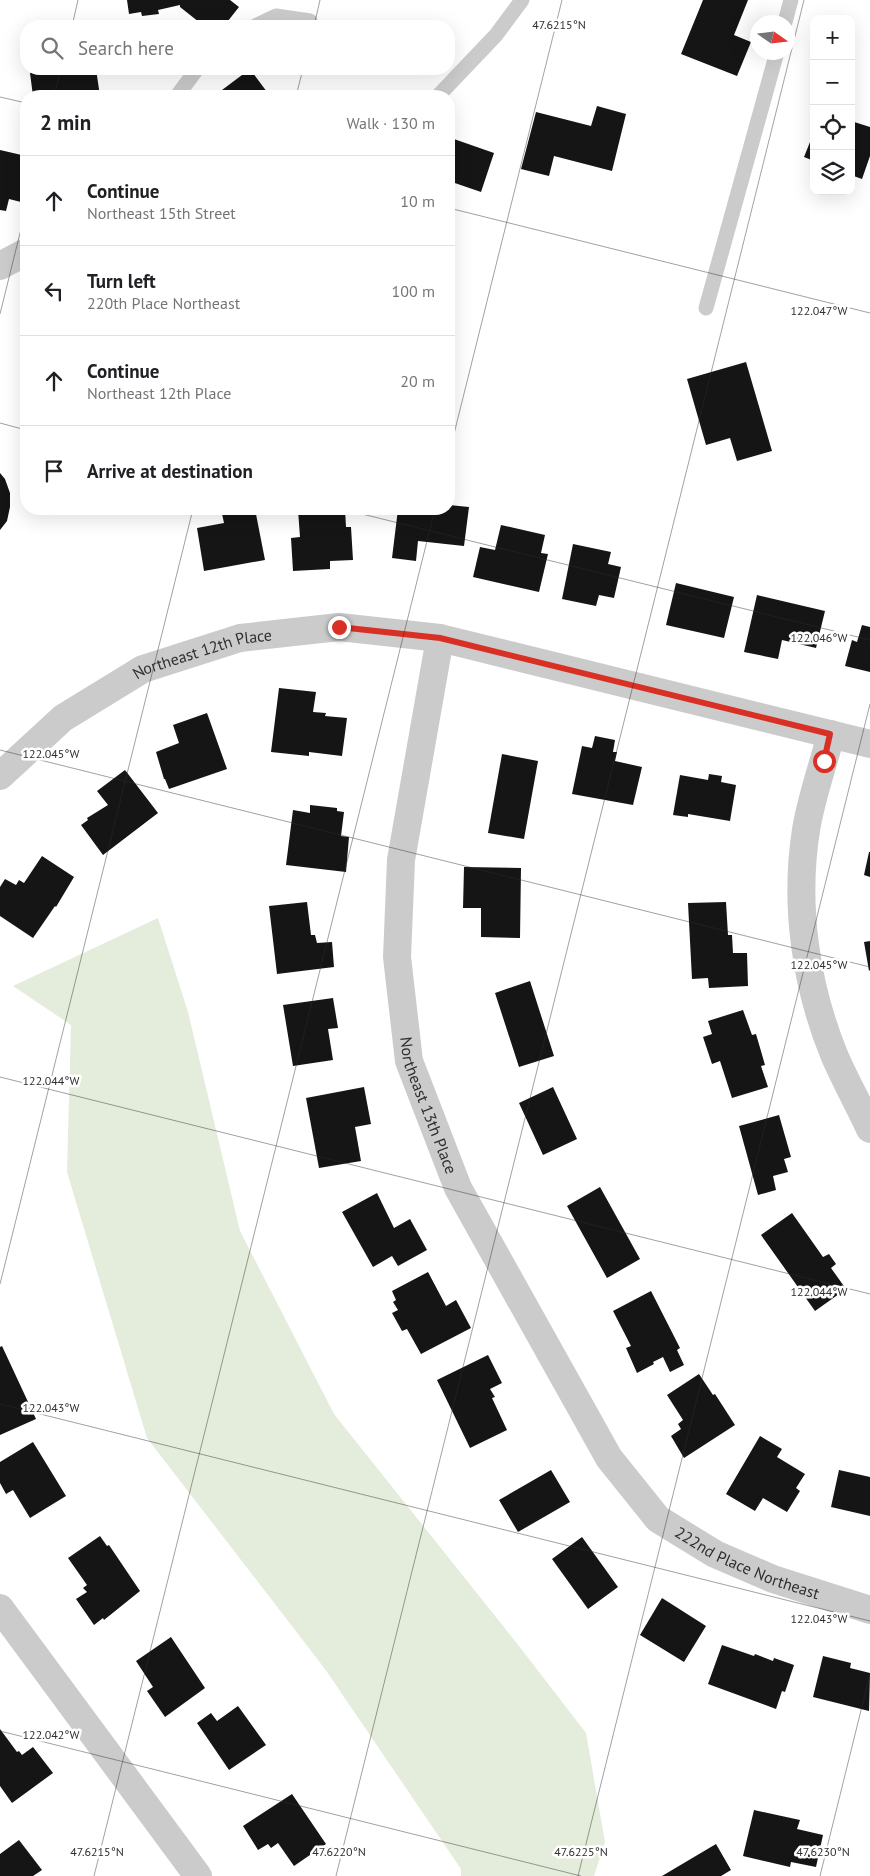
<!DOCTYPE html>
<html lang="en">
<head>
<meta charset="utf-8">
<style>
	:root { --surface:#fff; --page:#f2f2f2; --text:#202124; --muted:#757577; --line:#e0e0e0 }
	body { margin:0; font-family:"PT Sans",sans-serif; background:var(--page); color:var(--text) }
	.controls { position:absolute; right:15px; top:15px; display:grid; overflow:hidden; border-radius:10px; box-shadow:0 5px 20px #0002 }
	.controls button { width:45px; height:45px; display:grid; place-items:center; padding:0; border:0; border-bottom:1px solid var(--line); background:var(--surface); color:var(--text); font:25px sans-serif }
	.compass { position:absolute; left:750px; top:15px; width:45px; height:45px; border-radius:50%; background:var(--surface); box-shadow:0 5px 20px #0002; rotate:104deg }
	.stop { position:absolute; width:15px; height:15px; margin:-11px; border:4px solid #d93025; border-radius:50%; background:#fff }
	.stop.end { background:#d93025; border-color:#fff; box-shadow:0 1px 5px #0008 }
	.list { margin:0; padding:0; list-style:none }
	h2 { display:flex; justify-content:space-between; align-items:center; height:65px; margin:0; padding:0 20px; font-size:21px }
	h2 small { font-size:16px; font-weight:400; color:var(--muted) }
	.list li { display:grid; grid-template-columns:32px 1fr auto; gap:15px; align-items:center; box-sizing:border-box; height:90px; padding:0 20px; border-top:1px solid var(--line) }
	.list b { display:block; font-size:19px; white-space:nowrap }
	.list p { margin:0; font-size:16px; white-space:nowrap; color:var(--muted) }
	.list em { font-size:16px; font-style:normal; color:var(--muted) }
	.icon { flex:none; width:28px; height:28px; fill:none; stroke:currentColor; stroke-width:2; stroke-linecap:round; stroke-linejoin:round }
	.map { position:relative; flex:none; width:870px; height:1876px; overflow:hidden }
	.search { position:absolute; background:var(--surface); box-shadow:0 5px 20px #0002; left:20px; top:20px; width:435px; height:55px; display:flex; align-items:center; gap:12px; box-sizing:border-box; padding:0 18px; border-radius:20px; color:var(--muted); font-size:19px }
	.panel { position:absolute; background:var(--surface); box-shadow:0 5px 20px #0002; left:20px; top:90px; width:435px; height:425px; border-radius:20px }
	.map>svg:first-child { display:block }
	.green { fill:#e4ecdb }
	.building { fill:#151515 }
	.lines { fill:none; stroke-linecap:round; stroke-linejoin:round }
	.service { stroke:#cbcbcb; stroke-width:15 }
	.minor { stroke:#cbcbcb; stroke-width:28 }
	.route { stroke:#d93025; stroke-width:6 }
	.ticks { fill:none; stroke:#2e2e2e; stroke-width:1; stroke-opacity:0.45 }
	.labels { text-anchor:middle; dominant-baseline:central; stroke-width:5; stroke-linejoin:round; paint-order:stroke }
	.street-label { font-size:16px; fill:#2e2e2e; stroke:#fff }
	.ticks-label { font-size:12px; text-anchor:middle; fill:#2e2e2e; stroke:#fff; stroke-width:5; stroke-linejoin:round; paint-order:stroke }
</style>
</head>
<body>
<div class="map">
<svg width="870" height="1876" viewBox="0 0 870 1876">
	<rect width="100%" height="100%" fill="#fff"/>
	<path class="green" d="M 158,918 L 188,1012 L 240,1231 L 334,1414 L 519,1646 L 586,1733 L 605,1842 L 594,1876 L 461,1876 L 461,1869 L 325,1669 L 147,1438 L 67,1172 L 71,1025 L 13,986 Z"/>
	<path class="building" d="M 127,0 L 230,0 L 239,7 L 224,26 L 204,26 L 180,7 L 180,5 L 158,10 L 159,14 L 142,16 L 141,12 L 129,14 Z
		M 703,0 L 748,0 L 734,35 L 751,42 L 737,76 L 681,54 Z
		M 51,69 L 96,69 L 100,96 L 33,96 L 30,73 Z
		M 250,69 L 270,96 L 214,96 Z
		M 597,106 L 626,114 L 612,171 L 554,156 L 549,176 L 521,169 L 536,112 L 591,126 Z
		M 851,121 L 870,127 L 870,156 L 862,179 L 851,175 Z
		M 814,132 L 814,161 L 804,157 Z
		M 451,138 L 494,153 L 481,192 L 449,181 L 449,147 Z
		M 0,150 L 26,156 L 26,182 L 21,202 L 9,199 L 6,211 L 0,210 Z
		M 746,362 L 772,451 L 737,461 L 730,438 L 706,445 L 687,379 Z
		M 0,473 L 5,479 L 10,493 L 10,507 L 7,521 L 0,530 Z
		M 449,505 L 469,507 L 464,546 L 418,541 L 416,561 L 392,558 L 398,509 L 449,509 Z
		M 221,509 L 255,509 L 265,560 L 204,571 L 197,528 L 224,523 Z
		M 345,509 L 346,527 L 351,527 L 353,560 L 330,561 L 330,569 L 293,571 L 291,538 L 300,537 L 298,510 Z
		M 501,525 L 545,535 L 541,553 L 548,554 L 539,592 L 473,577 L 480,547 L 495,550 Z
		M 573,544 L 611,552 L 608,564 L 621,567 L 614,598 L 599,595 L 596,606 L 562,599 Z
		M 676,583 L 734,597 L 724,638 L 666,625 Z
		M 757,595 L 825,611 L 816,648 L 782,640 L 778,659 L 744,652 Z
		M 862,625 L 870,627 L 870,672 L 845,666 L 852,640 L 857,642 Z
		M 279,688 L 316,692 L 313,712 L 326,713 L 325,716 L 347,718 L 342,756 L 309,752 L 309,756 L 271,752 Z
		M 207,713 L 227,769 L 169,789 L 165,779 L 164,779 L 156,752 L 179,743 L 173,725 Z
		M 595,736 L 615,740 L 613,752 L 617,752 L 615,761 L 642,767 L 633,805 L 572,794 L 582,746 L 592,748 Z
		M 502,754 L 538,761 L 524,839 L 488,833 Z
		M 125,770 L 158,813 L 103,855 L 81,825 L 88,820 L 87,818 L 108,805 L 97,791 Z
		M 709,774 L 722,776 L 721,782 L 736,785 L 730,821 L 688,814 L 688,817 L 673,815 L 680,775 L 708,780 Z
		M 310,805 L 337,808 L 337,811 L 344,812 L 341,836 L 349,837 L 346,872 L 286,865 L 293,810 L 310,813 Z
		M 869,852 L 870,852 L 870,877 L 864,875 Z
		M 42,856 L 74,877 L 56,907 L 55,906 L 33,938 L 0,916 L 0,887 L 5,879 L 16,885 L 19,880 L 24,883 Z
		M 464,867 L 521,868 L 520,938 L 481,937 L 481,908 L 463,908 Z
		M 307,902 L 311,935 L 315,935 L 317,943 L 332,942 L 334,967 L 277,974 L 269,906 Z
		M 726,902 L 728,935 L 732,935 L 733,953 L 747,953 L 748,986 L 709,988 L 708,978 L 692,979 L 688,903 Z
		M 870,941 L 870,970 L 869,971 L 864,942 Z
		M 530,981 L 554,1056 L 519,1067 L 495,993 Z
		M 333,998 L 338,1028 L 328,1029 L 333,1060 L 293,1066 L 283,1005 Z
		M 743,1010 L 752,1035 L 756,1034 L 765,1065 L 761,1066 L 768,1087 L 732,1098 L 720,1061 L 712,1064 L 703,1037 L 712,1034 L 708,1021 Z
		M 364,1087 L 371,1124 L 355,1127 L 361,1161 L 319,1168 L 306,1098 Z
		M 553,1087 L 577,1139 L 543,1155 L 519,1103 Z
		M 779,1115 L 791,1157 L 784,1159 L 788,1172 L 773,1176 L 776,1190 L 758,1195 L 739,1126 Z
		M 600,1187 L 640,1259 L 607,1278 L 567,1206 Z
		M 377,1193 L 394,1228 L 410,1219 L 427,1250 L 398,1266 L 392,1256 L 373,1267 L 342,1212 Z
		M 792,1213 L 823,1257 L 829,1254 L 836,1264 L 831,1268 L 846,1289 L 815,1311 L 761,1235 Z
		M 428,1272 L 446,1306 L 456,1300 L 471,1328 L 421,1354 L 407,1329 L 402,1331 L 392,1313 L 398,1310 L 393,1302 L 396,1300 L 392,1291 Z
		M 651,1291 L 680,1348 L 677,1350 L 684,1365 L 670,1372 L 663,1357 L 653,1362 L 654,1364 L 637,1373 L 626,1348 L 631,1346 L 613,1311 Z
		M 2,1346 L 36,1419 L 0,1435 L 0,1347 Z
		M 488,1355 L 502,1383 L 490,1389 L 495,1397 L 492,1398 L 507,1430 L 470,1448 L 437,1380 Z
		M 699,1374 L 713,1395 L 715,1394 L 735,1425 L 684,1458 L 671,1436 L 681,1429 L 678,1424 L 683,1420 L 667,1395 Z
		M 760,1436 L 782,1449 L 777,1457 L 805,1474 L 796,1488 L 800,1491 L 787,1512 L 763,1498 L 755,1511 L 726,1494 Z
		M 33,1442 L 66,1496 L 30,1518 L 13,1490 L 6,1494 L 0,1483 L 0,1462 Z
		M 551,1470 L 570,1502 L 518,1532 L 499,1500 Z
		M 839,1470 L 870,1477 L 870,1516 L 831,1507 Z
		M 100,1536 L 107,1546 L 109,1545 L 140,1591 L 104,1620 L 103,1618 L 94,1625 L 76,1599 L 87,1592 L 83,1588 L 87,1585 L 68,1558 Z
		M 582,1537 L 618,1587 L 588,1609 L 552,1559 Z
		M 662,1598 L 706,1626 L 684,1662 L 640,1635 Z
		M 171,1637 L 205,1688 L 165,1717 L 147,1691 L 153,1687 L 136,1661 Z
		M 722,1645 L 754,1656 L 755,1654 L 773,1661 L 774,1658 L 794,1665 L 785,1692 L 782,1691 L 776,1709 L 708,1684 Z
		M 823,1656 L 851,1663 L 850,1668 L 870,1673 L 869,1711 L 813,1697 Z
		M 238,1706 L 266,1745 L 229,1770 L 197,1723 L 211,1713 L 217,1721 Z
		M 0,1729 L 17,1752 L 19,1751 L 22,1755 L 33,1747 L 53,1773 L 12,1803 L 0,1786 Z
		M 292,1794 L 326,1844 L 294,1866 L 278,1843 L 271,1848 L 268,1844 L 258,1850 L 243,1826 Z
		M 754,1810 L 800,1820 L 797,1829 L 823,1835 L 816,1867 L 791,1862 L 790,1867 L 743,1856 Z
		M 19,1840 L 42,1870 L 33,1876 L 0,1876 L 0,1854 Z
		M 716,1844 L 731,1870 L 721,1876 L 662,1876 Z"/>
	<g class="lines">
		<path class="service" d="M 785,22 L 791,0
			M 255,26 L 276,16 L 310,21
			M 177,96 L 197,69
			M 438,96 L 496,35 L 522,0
			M 706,308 L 777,52"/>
		<g class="minor">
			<path d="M 0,266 L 26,252"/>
			<path id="s1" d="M 440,638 L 401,860 L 397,957 L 409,1061 L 458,1188 L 609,1458 L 658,1519 L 715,1554 L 773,1579 L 870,1610"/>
			<path d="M 831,734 C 823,766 811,798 806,830 C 794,906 806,987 835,1057 C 846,1082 859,1105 870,1129"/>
			<path id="s2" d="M 0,776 L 63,718 L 143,669 L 240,638 L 339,627 L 440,638 L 870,744"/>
			<path d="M 0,1608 L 198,1876"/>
		</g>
	</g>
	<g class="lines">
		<path class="route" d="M 339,627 L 440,638 L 830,734 L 824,761"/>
	</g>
	<path class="ticks" d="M 72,26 L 78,0M 314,26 L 320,0M 54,96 L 61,69M 296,96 L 303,69M 0,97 L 26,103M 449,208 L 870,313M 0,314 L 26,209M 0,423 L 26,430M 449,454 L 562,0M 342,509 L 870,640M 0,750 L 870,967M 0,1077 L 870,1294M 0,1284 L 193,509M 0,1404 L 870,1621M 0,1731 L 581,1876M 94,1876 L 435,509M 336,1876 L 804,0M 578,1876 L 870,704M 820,1876 L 870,1674"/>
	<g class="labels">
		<g class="street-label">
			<text stroke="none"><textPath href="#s2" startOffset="241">Northeast 12th Place</textPath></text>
			<text stroke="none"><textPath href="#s1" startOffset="475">Northeast 13th Place</textPath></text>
			<text stroke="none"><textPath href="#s1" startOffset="1051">222nd Place Northeast</textPath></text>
		</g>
	</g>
	<g class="ticks-label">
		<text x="559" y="29">47.6215°N</text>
		<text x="819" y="315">122.047°W</text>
		<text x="819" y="642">122.046°W</text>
		<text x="51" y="758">122.045°W</text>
		<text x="819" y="969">122.045°W</text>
		<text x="51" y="1085">122.044°W</text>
		<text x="819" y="1296">122.044°W</text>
		<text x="51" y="1412">122.043°W</text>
		<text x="819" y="1623">122.043°W</text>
		<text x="51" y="1739">122.042°W</text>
		<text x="97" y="1856">47.6215°N</text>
		<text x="339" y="1856">47.6220°N</text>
		<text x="581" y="1856">47.6225°N</text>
		<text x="823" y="1856">47.6230°N</text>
	</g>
</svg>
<div class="controls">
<button>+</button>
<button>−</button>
<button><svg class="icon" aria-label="locate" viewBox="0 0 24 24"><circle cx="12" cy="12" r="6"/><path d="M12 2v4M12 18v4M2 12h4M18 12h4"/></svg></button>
<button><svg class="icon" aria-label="layers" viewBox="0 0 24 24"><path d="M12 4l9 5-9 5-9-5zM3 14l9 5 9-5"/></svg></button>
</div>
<svg class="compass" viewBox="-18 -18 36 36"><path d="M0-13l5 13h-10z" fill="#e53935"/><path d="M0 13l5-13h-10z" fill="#757577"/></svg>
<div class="stop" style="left:824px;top:761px"></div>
<div class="stop end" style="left:339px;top:627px"></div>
<div class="search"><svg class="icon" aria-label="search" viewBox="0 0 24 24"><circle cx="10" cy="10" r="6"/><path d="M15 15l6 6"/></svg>Search here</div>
<section class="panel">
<h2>2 min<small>Walk · 130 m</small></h2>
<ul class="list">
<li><svg class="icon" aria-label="ahead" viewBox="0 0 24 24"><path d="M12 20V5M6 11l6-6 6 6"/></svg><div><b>Continue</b><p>Northeast 15th Street</p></div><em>10 m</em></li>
<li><svg class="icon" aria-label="left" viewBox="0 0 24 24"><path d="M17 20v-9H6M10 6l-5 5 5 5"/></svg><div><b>Turn left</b><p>220th Place Northeast</p></div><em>100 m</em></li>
<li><svg class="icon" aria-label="ahead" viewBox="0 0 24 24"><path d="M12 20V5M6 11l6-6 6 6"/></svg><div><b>Continue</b><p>Northeast 12th Place</p></div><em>20 m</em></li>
<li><svg class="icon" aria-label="arrive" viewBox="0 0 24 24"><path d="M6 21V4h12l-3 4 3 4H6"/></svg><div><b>Arrive at destination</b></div></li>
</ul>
</section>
</div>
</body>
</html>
